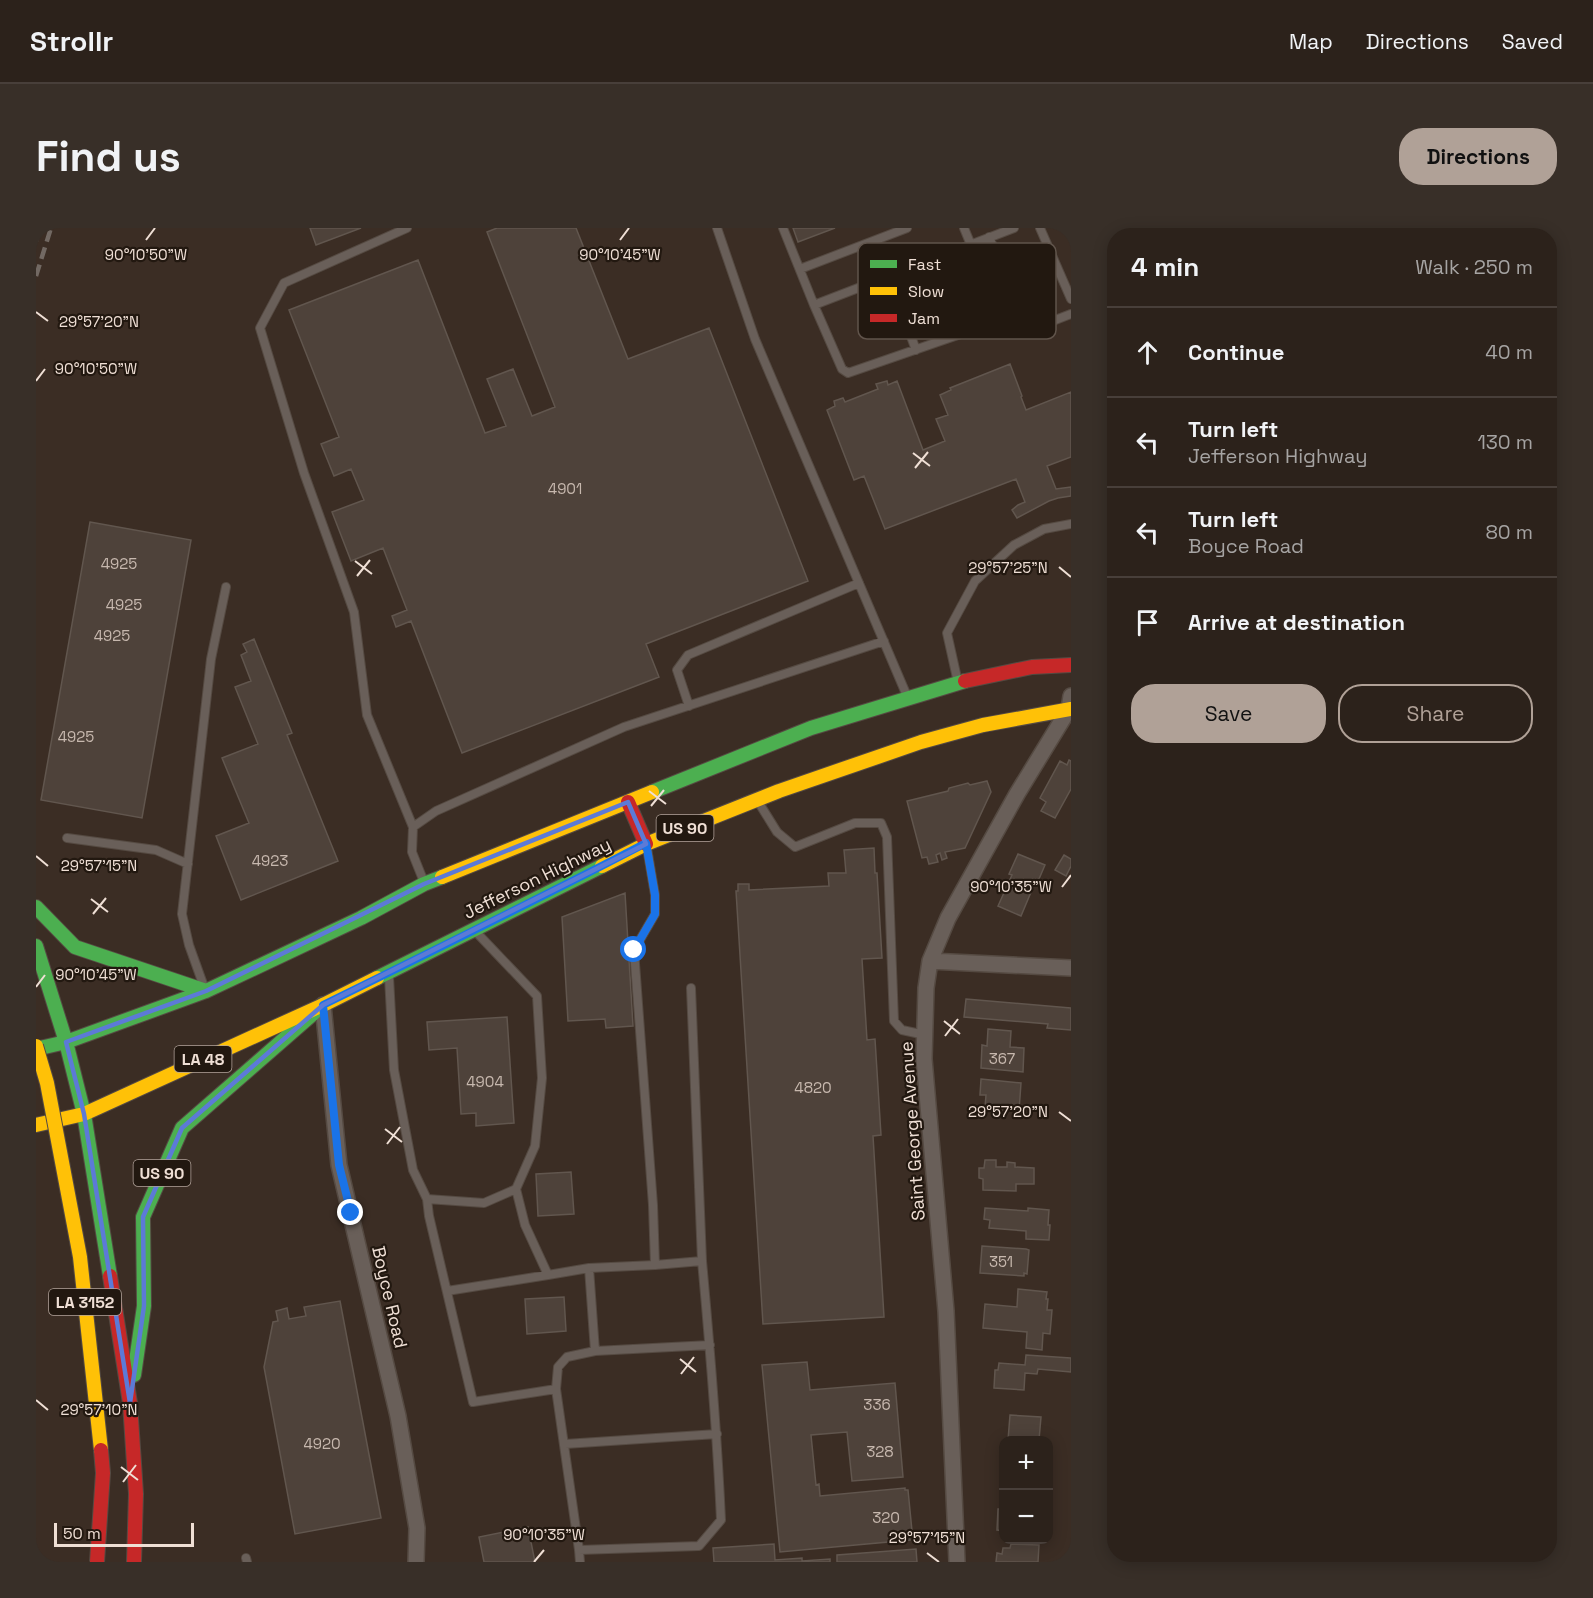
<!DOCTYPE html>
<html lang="en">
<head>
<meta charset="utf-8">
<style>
	:root { --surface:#2c221b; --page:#382f28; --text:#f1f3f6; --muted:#a6a4a3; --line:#483f3a; --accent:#b0a197 }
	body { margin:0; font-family:"Space Grotesk",sans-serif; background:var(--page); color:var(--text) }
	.controls { position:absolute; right:18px; bottom:18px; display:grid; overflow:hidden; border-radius:12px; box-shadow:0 3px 15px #0003 }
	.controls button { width:54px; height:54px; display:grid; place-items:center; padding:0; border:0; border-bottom:2px solid var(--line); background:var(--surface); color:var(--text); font:30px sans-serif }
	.scale { position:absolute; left:18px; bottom:15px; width:140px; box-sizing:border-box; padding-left:6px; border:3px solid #efdfd5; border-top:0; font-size:16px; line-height:21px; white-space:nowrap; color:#efdfd5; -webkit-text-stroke:4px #221810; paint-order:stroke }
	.stop { position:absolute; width:18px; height:18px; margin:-14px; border:4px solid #1a73e8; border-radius:50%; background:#fff }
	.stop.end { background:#1a73e8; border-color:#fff; box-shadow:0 2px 6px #0008 }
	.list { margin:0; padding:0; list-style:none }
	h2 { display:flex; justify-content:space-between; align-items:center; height:78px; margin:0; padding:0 24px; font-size:26px }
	h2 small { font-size:20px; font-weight:400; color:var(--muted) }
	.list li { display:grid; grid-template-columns:39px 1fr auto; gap:18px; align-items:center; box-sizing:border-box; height:90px; padding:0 24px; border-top:2px solid var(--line) }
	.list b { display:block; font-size:22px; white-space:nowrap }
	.list p { margin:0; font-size:20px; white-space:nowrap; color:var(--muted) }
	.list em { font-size:20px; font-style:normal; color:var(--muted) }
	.actions { display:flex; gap:12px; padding:18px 24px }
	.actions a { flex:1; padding:14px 0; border:2px solid var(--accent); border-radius:24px; text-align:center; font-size:21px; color:var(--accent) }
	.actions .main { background:var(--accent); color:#111 }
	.icon { flex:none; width:33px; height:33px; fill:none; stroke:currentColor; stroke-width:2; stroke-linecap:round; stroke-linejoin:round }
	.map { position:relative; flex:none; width:1035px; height:1334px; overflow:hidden; border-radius:24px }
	header { display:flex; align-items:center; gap:36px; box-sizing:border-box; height:84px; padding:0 30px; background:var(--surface); border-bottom:2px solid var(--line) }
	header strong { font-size:28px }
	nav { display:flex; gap:33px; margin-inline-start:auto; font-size:21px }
	.intro { display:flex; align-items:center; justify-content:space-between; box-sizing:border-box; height:144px; padding:0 36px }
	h1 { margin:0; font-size:42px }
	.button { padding:15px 27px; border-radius:24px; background:var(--accent); color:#111; font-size:21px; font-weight:700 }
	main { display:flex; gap:36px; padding:0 36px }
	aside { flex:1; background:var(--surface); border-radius:24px; box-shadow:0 3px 15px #0003 }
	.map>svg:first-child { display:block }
	.building { fill:#4e423a; stroke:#61564e; stroke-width:1.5 }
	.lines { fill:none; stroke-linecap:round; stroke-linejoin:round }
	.lane-casing { stroke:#554a42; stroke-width:10 }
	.street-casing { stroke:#554a42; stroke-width:18 }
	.fast-casing { stroke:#554a42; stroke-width:16 }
	.slow-casing { stroke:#554a42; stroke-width:16 }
	.jam-casing { stroke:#554a42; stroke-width:16 }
	.lane { stroke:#695f59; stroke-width:8 }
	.street { stroke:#695f59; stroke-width:15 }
	.fast { stroke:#4caf50; stroke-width:14 }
	.slow { stroke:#ffc107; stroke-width:14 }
	.jam { stroke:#c62828; stroke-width:14 }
	.rail { stroke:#726963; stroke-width:4.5; stroke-dasharray:12 6; stroke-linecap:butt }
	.slow-bridge-casing { stroke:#554a42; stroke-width:16; stroke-linecap:butt }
	.jam-bridge-casing { stroke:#554a42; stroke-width:16; stroke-linecap:butt }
	.slow-bridge { stroke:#ffc107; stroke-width:14 }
	.jam-bridge { stroke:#c62828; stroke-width:14 }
	.route { stroke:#1a73e8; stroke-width:8 }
	.marked { fill:none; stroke:#5c7ad7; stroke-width:4.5; stroke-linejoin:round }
	.ticks { fill:none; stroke:#efdfd5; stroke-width:2 }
	.labels { text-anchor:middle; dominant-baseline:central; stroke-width:4.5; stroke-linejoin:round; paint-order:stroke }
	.number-label { font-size:15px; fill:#c7b8ae }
	.shield { fill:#221810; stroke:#b2a39a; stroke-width:1.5 }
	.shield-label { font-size:16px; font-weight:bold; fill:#efdfd5 }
	.street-label { font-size:18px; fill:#efdfd5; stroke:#221810 }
	.key { fill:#221810; stroke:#60544b; stroke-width:1.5 }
	.key-label { font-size:16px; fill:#efdfd5 }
	.ticks-label { font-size:15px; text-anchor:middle; fill:#efdfd5; stroke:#221810; stroke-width:4.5; stroke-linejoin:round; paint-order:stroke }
</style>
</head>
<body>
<header>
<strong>Strollr</strong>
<nav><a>Map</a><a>Directions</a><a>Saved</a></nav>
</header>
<div class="intro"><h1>Find us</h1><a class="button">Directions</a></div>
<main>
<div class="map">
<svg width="1035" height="1334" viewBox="0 0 1035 1334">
	<rect width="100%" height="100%" fill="#3b2d24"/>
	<path class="building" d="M 274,0 L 325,0 L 280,17 Z
		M 461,0 L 540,0 L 592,131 L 673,100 L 772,353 L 610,416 L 623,449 L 426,525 L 375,393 L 360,399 L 356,388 L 371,382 L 347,320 L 315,333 L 296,284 L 328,272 L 315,241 L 298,248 L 285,216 L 303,209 L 253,82 L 382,32 L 449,205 L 470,198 L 451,151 L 477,141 L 496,188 L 519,179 L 451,4 Z
		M 757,0 L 799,0 L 762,14 Z
		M 974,136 L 986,168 L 985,169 L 990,182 L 1035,164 L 1035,229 L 1011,238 L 1020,261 L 1035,259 L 1035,268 L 1022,270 L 1013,273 L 981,290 L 976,282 L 982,277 L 989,274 L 980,251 L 849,301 L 828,248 L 818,252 L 791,182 L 799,178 L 798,173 L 807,170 L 809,174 L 842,161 L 840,156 L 851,153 L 852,157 L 861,153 L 887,222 L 909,213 L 900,191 L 912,187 L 904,167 L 915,162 L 914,160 Z
		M 54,294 L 155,312 L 106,590 L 5,572 Z
		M 218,411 L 256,505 L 251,507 L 302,633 L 205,672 L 180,608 L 213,595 L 186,530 L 222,516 L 199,459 L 215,453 L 205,427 L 211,424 L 207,416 Z
		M 1033,532 L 1035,533 L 1035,561 L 1019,590 L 1005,583 L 1010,574 L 1004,570 L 1024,533 L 1031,537 Z
		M 951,553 L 955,564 L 929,620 L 909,624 L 911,630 L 906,632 L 904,625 L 900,627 L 902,634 L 893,636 L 891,629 L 886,630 L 871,573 L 912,563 L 913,560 L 932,555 L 934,557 Z
		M 838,620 L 839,645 L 841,645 L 846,730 L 826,731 L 831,812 L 839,811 L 845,907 L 837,908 L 848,1089 L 727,1096 L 700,663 L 702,663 L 702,656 L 713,656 L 713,662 L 793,658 L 792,645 L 810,645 L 808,622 Z
		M 982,626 L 1009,637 L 1000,658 L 998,657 L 985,688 L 962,678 L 976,647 L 973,646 Z
		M 1028,627 L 1035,631 L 1035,638 L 1030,648 L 1019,642 Z
		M 589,665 L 597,798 L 570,800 L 569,791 L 532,793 L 526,689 Z
		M 930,771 L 1035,780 L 1035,802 L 1011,800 L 1012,796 L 928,789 Z
		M 471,789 L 478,895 L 440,898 L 440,885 L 425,886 L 421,820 L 393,822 L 391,794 Z
		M 952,801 L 975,803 L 974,819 L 988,820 L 987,844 L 945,840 L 946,817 L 951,818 Z
		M 945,851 L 985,855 L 983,883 L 949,880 L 950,867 L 944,867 Z
		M 949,932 L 960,932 L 960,939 L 971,939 L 971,934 L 979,935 L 979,939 L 998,940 L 998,956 L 980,956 L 980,963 L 947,962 L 947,951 L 943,950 L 943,940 L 948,940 Z
		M 535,944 L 538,986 L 502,988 L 500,946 Z
		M 949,980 L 992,983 L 992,980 L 1013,982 L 1012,997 L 1014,997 L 1013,1012 L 990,1011 L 990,1003 L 953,1000 L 954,992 L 948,991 Z
		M 946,1018 L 990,1021 L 993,1022 L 991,1046 L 988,1045 L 988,1048 L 944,1045 Z
		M 982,1061 L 1011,1064 L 1010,1071 L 1012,1071 L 1011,1082 L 1016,1082 L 1014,1106 L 1007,1105 L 1006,1122 L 990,1120 L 991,1104 L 947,1100 L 949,1076 L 981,1079 Z
		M 528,1069 L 530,1103 L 491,1106 L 489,1071 Z
		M 304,1073 L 345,1290 L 259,1306 L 228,1139 L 237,1094 L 242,1093 L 240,1083 L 251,1080 L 253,1091 L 270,1088 L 268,1079 Z
		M 990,1127 L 1035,1130 L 1035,1144 L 1002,1141 L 1001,1146 L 989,1145 L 988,1162 L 958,1160 L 959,1142 L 962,1142 L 963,1135 L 989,1137 Z
		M 771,1134 L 774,1162 L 859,1155 L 867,1249 L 816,1253 L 811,1204 L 775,1207 L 780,1257 L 783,1256 L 784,1268 L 869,1260 L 869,1262 L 872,1262 L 876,1303 L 873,1302 L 874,1312 L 744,1324 L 726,1137 Z
		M 974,1187 L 1005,1189 L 1003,1212 L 972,1212 Z
		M 962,1281 L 968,1281 L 968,1303 L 961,1302 Z
		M 492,1299 L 499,1334 L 448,1334 L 443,1309 Z
		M 738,1316 L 739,1332 L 766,1330 L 766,1333 L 794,1331 L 794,1334 L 678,1334 L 677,1320 Z
		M 975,1316 L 1003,1317 L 1002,1334 L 960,1334 L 961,1325 L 966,1326 L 967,1320 L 974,1320 Z
		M 880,1321 L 881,1334 L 801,1334 L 801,1327 Z"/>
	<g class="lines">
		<g class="lane-casing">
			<path id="lane" d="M 371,0 L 248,55 L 224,100 L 268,245 L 318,384 L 331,487 L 377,599
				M 681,0 L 719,111 L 871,468
				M 747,0 L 778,77 L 978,0
				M 928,0 L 935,17
				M 1004,0 L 1035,71
				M 953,9 L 991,98 L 996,101 L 1035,86
				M 764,41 L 871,0
				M 778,77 L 806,141 L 812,145 L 945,99 L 947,93 L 934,61 L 932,60 L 866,84 L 852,49
				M 866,84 L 880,122
				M 921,450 L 911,405 L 939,353 L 978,317 L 1008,301 L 1035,296
				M 653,478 L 641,442 L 652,427 L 823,355
				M 723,575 L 741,604 L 759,619 L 819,595 L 845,595 L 851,609 L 858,793 L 866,802 L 889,807
				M 31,610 L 120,622 L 152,636
				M 611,620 L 619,667 L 619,686 L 598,722 L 617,977 L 619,1037 L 666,1033 L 655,760
				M 388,654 L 376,624 L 377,599 L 400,583 L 588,499 L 848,413
				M 353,749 L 358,842 L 377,942 L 391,971 L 448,975 L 480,961
				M 167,756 L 153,717 L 146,686 L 175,431 L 190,359
				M 391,971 L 393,988 L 437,1174 L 520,1161
				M 666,1033 C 674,1120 681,1205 685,1292 L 663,1318 L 543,1322 L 520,1161 L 522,1139 L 531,1129 L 559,1123 L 674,1117
				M 512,1047 L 553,1040
				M 411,1063 L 512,1047 L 489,997 L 480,961 L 499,918 L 506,850 L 501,768 L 441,705
				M 559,1123 L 553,1040 L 619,1037
				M 529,1216 L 681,1206
				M 543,1322 L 544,1334
				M 210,1330 L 211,1334"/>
		</g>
		<g class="street-casing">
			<path id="street" d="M 894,733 L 1035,740
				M 287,777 L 303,937 L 362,1188 L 381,1300 L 380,1334
				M 921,1334 L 910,1083 L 888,831 L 890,760 L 894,733 L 912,690 L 981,566 L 1033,481 L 1035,468"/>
		</g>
		<g class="fast-casing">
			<path id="fast" d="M 616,564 L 775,500 L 929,453
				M 0,679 L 39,719 L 170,763
				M 0,718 L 30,814 L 48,886 L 74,1048
				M 341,750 L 566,638
				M 0,821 L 30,814 L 170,763 L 325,690 L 388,656 L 406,649
				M 98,1147 L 108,1078 L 107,989 L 146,900 L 287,777"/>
		</g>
		<g class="slow-casing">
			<path id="slow" d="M 566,638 L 610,616 L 743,563 L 885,514 L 947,497 L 1035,481
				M 406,649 L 616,564
				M 0,897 L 48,886 L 287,777 L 341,750"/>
		</g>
		<g class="jam-casing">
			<path id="jam" d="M 929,453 L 996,439 L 1035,437
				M 592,574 L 610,616
				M 74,1048 L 94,1175 L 100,1266 L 98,1334"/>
		</g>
		<use href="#lane" class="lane"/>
		<use href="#street" class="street"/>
		<use href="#fast" class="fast"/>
		<use href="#slow" class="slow"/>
		<use href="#jam" class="jam"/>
		<path class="rail" d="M 0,13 L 4,0
			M 0,48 L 15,0"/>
		<g class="slow-bridge-casing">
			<path id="slow-bridge" d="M 0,818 L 11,855 L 44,1029 L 65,1222"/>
		</g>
		<g class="jam-bridge-casing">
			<path id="jam-bridge" d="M 61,1334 L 67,1245 L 65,1222"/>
		</g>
		<use href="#slow-bridge" class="slow-bridge"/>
		<use href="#jam-bridge" class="jam-bridge"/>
	</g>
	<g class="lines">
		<path class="route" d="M 315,985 L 303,937 L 287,777 C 395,724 503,671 610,615 L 619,667 L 619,686 L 598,722"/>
	</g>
	<path class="marked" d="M 592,574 L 610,616 L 287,777 L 146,900 L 107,989 L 108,1078 L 94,1175 L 48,886 L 30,814 L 170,763 L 388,656 Z"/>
	<path class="ticks" d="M 110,12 L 119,0M 584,12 L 593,0M 0,84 L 12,93M 0,153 L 9,141M 877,225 L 894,238M 879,240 L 892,224M 319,333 L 336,346M 1023,339 L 1035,349M 321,348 L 334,332M 613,563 L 630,576M 615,578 L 628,562M 0,628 L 12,638M 1026,659 L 1035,647M 55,671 L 72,684M 57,686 L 70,670M 0,759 L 9,747M 908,793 L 924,806M 909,808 L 922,791M 1023,884 L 1035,893M 349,901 L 366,914M 351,916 L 364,899M 644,1131 L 660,1144M 645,1146 L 658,1129M 0,1172 L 12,1182M 85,1239 L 102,1252M 87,1254 L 100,1237M 891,1325 L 903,1334M 498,1334 L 508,1322"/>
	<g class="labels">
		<g class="number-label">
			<text x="529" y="260">4901</text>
			<text x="83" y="335">4925</text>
			<text x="88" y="376">4925</text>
			<text x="76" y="407">4925</text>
			<text x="40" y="508">4925</text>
			<text x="234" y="632">4923</text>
			<text x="966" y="830">367</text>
			<text x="449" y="853">4904</text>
			<text x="777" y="859">4820</text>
			<text x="965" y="1033">351</text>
			<text x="841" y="1176">336</text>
			<text x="286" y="1215">4920</text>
			<text x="844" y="1223">328</text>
			<text x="850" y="1289">320</text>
		</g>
		<g class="shield">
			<rect x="620.5" y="587" width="57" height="26" rx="4.5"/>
			<rect x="138.5" y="818" width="57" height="26" rx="4.5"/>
			<rect x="97.5" y="932" width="57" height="26" rx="4.5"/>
			<rect x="13" y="1061" width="72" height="26" rx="4.5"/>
		</g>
		<g class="shield-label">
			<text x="649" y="600">US 90</text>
			<text x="167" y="831">LA 48</text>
			<text x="126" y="945">US 90</text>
			<text x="49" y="1074">LA 3152</text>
		</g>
		<g class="street-label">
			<text transform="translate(501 650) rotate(-26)">Jefferson Highway</text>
			<text transform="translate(876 903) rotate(-94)">Saint George Avenue</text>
			<text transform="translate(354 1069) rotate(77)">Boyce Road</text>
		</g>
	</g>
	<rect x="822" y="15" width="198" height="96" rx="9" class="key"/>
	<rect x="834" y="32" width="27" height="8" fill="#4caf50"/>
	<rect x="834" y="59" width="27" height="8" fill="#ffc107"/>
	<rect x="834" y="86" width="27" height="8" fill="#c62828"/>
	<g class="key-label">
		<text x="872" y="42">Fast</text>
		<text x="872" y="69">Slow</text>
		<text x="872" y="96">Jam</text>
	</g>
	<g class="ticks-label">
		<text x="110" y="32">90°10'50"W</text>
		<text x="584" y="32">90°10'45"W</text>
		<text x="63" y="99">29°57'20"N</text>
		<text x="60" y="146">90°10'50"W</text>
		<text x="972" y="345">29°57'25"N</text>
		<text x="63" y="643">29°57'15"N</text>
		<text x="975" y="664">90°10'35"W</text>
		<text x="60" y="752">90°10'45"W</text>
		<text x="972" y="889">29°57'20"N</text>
		<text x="63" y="1187">29°57'10"N</text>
		<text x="508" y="1312">90°10'35"W</text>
		<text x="891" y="1315">29°57'15"N</text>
	</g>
</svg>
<div class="controls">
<button>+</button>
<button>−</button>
</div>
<div class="scale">50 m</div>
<div class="stop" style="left:598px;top:722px"></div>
<div class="stop end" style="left:315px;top:985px"></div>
</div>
<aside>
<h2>4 min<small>Walk · 250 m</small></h2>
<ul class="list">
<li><svg class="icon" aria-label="ahead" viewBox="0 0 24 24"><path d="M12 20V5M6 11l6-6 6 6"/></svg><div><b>Continue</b></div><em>40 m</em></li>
<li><svg class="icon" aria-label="left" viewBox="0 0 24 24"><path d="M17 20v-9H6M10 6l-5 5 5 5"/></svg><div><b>Turn left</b><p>Jefferson Highway</p></div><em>130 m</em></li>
<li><svg class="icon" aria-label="left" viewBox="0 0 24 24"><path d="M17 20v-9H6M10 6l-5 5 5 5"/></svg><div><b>Turn left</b><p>Boyce Road</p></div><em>80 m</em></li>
<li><svg class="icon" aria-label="arrive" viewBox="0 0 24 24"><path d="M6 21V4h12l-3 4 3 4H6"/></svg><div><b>Arrive at destination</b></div></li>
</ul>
<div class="actions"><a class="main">Save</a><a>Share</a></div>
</aside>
</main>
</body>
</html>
